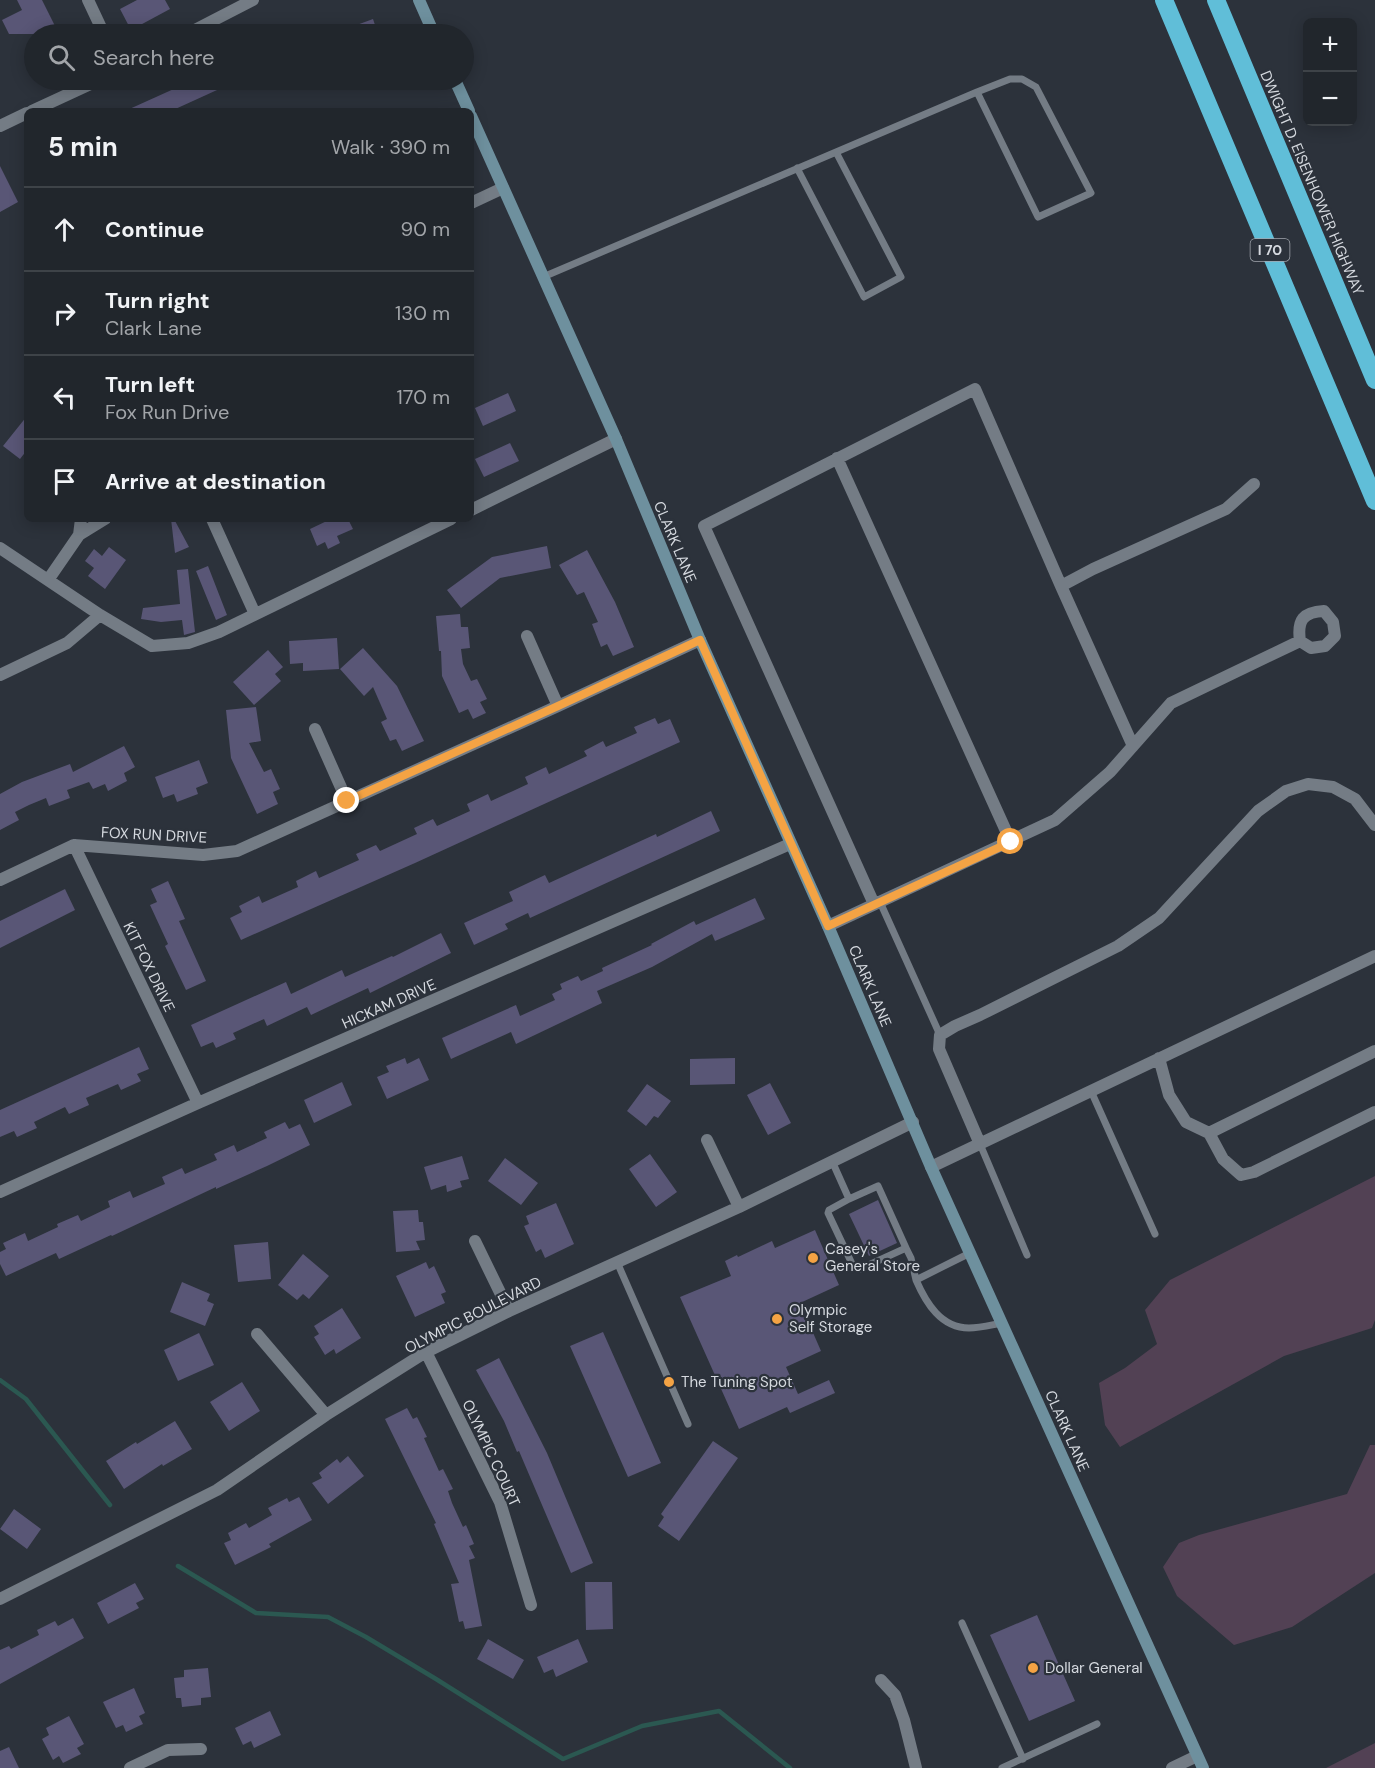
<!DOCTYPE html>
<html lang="en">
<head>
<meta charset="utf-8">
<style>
	:root { --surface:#21262c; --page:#2d3238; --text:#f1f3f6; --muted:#a2a5a9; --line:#3e4348 }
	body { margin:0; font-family:"DM Sans",sans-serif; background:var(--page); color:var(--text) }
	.controls { position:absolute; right:18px; top:18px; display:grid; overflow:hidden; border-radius:9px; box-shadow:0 3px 15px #0003 }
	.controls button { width:54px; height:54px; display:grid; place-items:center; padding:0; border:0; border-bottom:2px solid var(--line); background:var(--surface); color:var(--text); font:30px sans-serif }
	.stop { position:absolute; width:18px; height:18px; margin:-14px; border:4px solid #f4a344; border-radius:50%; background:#fff }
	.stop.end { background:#f4a344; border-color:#fff; box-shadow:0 2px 6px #0008 }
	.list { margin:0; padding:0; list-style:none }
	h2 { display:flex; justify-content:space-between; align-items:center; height:78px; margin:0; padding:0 24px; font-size:26px }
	h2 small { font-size:20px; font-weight:400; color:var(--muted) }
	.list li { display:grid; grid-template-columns:39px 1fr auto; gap:18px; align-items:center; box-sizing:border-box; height:84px; padding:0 24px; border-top:2px solid var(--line) }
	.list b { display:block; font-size:22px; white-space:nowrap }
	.list p { margin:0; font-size:20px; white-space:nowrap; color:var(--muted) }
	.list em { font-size:20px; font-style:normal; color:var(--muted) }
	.icon { flex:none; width:33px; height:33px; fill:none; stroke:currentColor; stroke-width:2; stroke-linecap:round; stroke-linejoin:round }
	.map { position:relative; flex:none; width:1375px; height:1768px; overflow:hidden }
	.search { position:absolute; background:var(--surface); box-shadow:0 3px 15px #0003; left:24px; top:24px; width:450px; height:66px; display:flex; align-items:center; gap:15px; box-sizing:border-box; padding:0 21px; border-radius:33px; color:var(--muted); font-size:22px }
	.panel { position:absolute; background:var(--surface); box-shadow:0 3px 15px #0003; left:24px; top:108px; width:450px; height:414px; border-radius:9px }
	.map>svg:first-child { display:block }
	.green { fill:#524154 }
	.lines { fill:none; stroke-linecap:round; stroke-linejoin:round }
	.stream { stroke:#2b5851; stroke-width:4.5 }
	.building { fill:#595676 }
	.service { stroke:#747c85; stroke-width:7 }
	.minor { stroke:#747c85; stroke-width:12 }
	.tertiary { stroke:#747c85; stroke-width:12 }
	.secondary { stroke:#6e909e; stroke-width:12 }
	.motorway { stroke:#60bed8; stroke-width:18 }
	.route { stroke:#f4a344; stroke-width:8 }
	.poi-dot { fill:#f4a344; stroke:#2c323b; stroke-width:2 }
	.labels { text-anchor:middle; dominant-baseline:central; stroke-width:4.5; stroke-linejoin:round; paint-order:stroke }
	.shield { fill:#2c323b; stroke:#a2a7ae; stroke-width:1.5 }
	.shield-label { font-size:14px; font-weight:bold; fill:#d5d9df }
	.street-label { font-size:15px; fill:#d5d9df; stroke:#2c323b }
	.poi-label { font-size:15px; fill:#d5d9df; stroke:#2c323b; text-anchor:start }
</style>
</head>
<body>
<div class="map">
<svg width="1375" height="1768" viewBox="0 0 1375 1768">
	<rect width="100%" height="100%" fill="#2c323b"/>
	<path class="green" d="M 1375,1176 L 1375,1320 L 1372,1328 L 1284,1356 L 1120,1447 L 1105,1425 L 1099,1383 L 1125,1368 L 1157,1344 L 1145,1310 L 1170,1280 Z
		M 1370,1445 L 1375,1445 L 1375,1573 L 1292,1627 L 1234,1645 L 1177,1596 L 1163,1567 L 1179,1543 L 1199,1535 L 1347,1494 Z
		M 1375,1743 L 1375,1768 L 1326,1768 Z"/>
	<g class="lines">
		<path class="stream" d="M 0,1380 L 26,1399 L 110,1505
			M 178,1566 L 256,1613 L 328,1617 L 366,1637 L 436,1679 L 563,1759 L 642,1726 L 719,1711 L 790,1768"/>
	</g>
	<path class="building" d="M 17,0 L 42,0 L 59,34 L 9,34 L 2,20 L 22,10 Z
		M 137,0 L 165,0 L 170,9 L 131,30 L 120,9 Z
		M 373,19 L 378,34 L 335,34 L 335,33 Z
		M 185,80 L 239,80 L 171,111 L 125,111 L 187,83 Z
		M 0,166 L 18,202 L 0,212 Z
		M 508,393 L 516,411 L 483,426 L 475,408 Z
		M 27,416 L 27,450 L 20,459 L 3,446 Z
		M 510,443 L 519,461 L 484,477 L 475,459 Z
		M 171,519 L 174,519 L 189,547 L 175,553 Z
		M 331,519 L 348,519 L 353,529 L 337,536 L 340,543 L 328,549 L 325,542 L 317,546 L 310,529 Z
		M 547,546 L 551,568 L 500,578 L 461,608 L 447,590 L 492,557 Z
		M 109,547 L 126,560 L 105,589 L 88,576 L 94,568 L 85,561 L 94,549 L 102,556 Z
		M 587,550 L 615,602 L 634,647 L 613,656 L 607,644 L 601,647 L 592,624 L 598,622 L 584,592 L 577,595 L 559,565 Z
		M 208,566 L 227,615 L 216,620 L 196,571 Z
		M 188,569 L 195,632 L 184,635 L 182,620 L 161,622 L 141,619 L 143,608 L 180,604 L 177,570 Z
		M 460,614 L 461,627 L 468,627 L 470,648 L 461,649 L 463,664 L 471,681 L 477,679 L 487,699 L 480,702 L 486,713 L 473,719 L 468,709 L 459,713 L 442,676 L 441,651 L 439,651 L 436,616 Z
		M 337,638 L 339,669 L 303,671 L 303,663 L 290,664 L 289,641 Z
		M 363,648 L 397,686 L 424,741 L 402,751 L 396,739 L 390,741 L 381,722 L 387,719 L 373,687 L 364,696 L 340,669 Z
		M 268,650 L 283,667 L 275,674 L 281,681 L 254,705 L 233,682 Z
		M 256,707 L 261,741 L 249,743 L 264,772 L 271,769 L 280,789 L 273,792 L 278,804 L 257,814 L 231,758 L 226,710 Z
		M 655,718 L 658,724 L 670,719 L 680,742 L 415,863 L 241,940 L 230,918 L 242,912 L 239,906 L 259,896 L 262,903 L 298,887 L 296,881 L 316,871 L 319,878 L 359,860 L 356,854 L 376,845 L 380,851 L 417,834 L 414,828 L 433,819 L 437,826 L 470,811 L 467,804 L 488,794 L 491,801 L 513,791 L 528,784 L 525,777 L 546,767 L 549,774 L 587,756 L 584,751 L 603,741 L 606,747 L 637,733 L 634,727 Z
		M 124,746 L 135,767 L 124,773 L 127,781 L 108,791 L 105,784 L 93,789 L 89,782 L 67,790 L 70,798 L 49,806 L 46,798 L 29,805 L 15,812 L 19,820 L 0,830 L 0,794 L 22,782 L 70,764 L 73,772 Z
		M 199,760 L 208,783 L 196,788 L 198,794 L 177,802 L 174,794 L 163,798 L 155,777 Z
		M 711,811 L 720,831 L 530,918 L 528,913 L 505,924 L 508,929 L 474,945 L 464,923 L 513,901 L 509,892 L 545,875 L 549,883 L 656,834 L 657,837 Z
		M 168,881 L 185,919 L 179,921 L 206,981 L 186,990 L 165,946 L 168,944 L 150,905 L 157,902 L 151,889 Z
		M 65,889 L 75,910 L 0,948 L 0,921 Z
		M 755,898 L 765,919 L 715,941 L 712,934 L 652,967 L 597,991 L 602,1003 L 516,1044 L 511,1032 L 451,1059 L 442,1038 L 516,1005 L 520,1016 L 555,1000 L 552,994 L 562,989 L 560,984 L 578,976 L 581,981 L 603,971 L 602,968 L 652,945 L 651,944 L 694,921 L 696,925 Z
		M 441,933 L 451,953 L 370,993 L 368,988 L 311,1015 L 307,1007 L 267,1026 L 264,1019 L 233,1033 L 236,1039 L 216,1048 L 213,1042 L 201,1047 L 191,1025 L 286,982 L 291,994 L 342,970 L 345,977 L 392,956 L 393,957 Z
		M 139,1047 L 149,1069 L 137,1074 L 141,1081 L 121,1090 L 118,1084 L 86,1098 L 89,1105 L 69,1114 L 65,1107 L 34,1122 L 37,1128 L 17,1137 L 14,1131 L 0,1137 L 0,1110 Z
		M 405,1058 L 407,1064 L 419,1058 L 429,1080 L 387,1099 L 377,1077 L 389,1072 L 386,1066 Z
		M 735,1058 L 735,1084 L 690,1085 L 690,1059 Z
		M 342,1082 L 352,1105 L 314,1123 L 304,1100 Z
		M 770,1083 L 791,1123 L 768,1135 L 747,1095 Z
		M 647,1084 L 671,1101 L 658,1118 L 654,1116 L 646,1126 L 627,1111 Z
		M 285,1122 L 289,1129 L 300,1124 L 310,1145 L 267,1166 L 216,1189 L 216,1187 L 112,1236 L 111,1235 L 59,1259 L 56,1253 L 6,1276 L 0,1264 L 0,1252 L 6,1249 L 3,1243 L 25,1233 L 28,1241 L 58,1227 L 57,1224 L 78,1215 L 81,1221 L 110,1207 L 108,1201 L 130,1191 L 133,1198 L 165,1184 L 162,1177 L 182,1168 L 185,1174 L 217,1160 L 214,1154 L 234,1145 L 237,1152 L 267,1138 L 264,1132 Z
		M 650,1154 L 677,1192 L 656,1207 L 629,1169 Z
		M 462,1156 L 469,1179 L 460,1181 L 462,1187 L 447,1192 L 446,1185 L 431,1190 L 424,1167 Z
		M 505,1158 L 538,1183 L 521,1205 L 488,1181 Z
		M 878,1200 L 897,1243 L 869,1256 L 849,1214 Z
		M 556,1203 L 574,1244 L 545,1258 L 541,1249 L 536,1252 L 524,1226 L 529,1224 L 526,1216 Z
		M 418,1210 L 419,1222 L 423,1222 L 425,1240 L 416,1241 L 420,1250 L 396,1252 L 393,1211 Z
		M 815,1230 L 839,1285 L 800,1303 L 821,1351 L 786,1367 L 798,1394 L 829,1380 L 835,1393 L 790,1413 L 787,1407 L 739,1429 L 680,1297 L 731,1276 L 725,1261 L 737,1255 L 738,1257 L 772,1241 L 775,1248 Z
		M 268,1242 L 271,1279 L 238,1282 L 234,1245 Z
		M 303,1254 L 329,1276 L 309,1299 L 303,1294 L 297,1300 L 278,1285 Z
		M 426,1262 L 429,1269 L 434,1266 L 446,1292 L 441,1294 L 445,1303 L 415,1317 L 396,1276 Z
		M 182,1282 L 210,1294 L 207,1301 L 214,1304 L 205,1326 L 170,1312 Z
		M 342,1308 L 361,1338 L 336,1354 L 334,1349 L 325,1355 L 314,1337 L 319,1334 L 314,1326 Z
		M 603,1332 L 661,1463 L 628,1477 L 570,1346 Z
		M 199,1333 L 214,1365 L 178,1381 L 164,1350 Z
		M 499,1358 L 547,1453 L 593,1563 L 571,1573 L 519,1451 L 517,1452 L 504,1421 L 476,1370 Z
		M 242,1382 L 260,1411 L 229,1431 L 210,1402 Z
		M 407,1408 L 413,1419 L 417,1417 L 427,1437 L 424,1438 L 439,1471 L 443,1469 L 453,1489 L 448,1491 L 452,1503 L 463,1527 L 466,1525 L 474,1544 L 469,1546 L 475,1558 L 469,1560 L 482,1626 L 465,1629 L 463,1621 L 459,1622 L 451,1584 L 459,1583 L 434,1524 L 436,1523 L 385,1419 Z
		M 175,1421 L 192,1449 L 163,1466 L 162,1464 L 124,1489 L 106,1461 L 136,1442 L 137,1444 Z
		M 713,1441 L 738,1458 L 679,1541 L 658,1526 L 664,1517 L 661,1514 Z
		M 348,1456 L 364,1476 L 328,1504 L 312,1483 L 322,1478 L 319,1473 L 337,1459 L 340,1463 Z
		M 299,1497 L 312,1520 L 269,1544 L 271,1547 L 235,1565 L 224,1543 L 231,1540 L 228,1533 L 246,1523 L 249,1528 L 272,1515 L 268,1508 L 287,1498 L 289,1502 Z
		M 14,1509 L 41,1529 L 27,1549 L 0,1529 Z
		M 585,1582 L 612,1582 L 613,1629 L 586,1630 Z
		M 135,1583 L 144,1599 L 136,1603 L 139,1608 L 108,1624 L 97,1603 Z
		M 1037,1615 L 1075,1701 L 1029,1721 L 990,1635 Z
		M 73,1618 L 84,1638 L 0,1684 L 0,1650 L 9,1646 L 11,1649 L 39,1635 L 37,1630 L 55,1621 L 58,1626 Z
		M 488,1639 L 524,1660 L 513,1679 L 477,1659 Z
		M 578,1639 L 588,1662 L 556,1677 L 553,1669 L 544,1673 L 537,1657 Z
		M 208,1668 L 211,1697 L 201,1698 L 201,1705 L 182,1707 L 181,1698 L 176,1698 L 174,1678 L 184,1677 L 184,1670 Z
		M 134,1688 L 145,1713 L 139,1716 L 143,1724 L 126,1732 L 123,1725 L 116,1728 L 103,1702 Z
		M 270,1711 L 281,1735 L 254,1748 L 251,1741 L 243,1745 L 235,1728 Z
		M 69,1716 L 84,1744 L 77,1748 L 81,1754 L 63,1763 L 59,1756 L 53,1760 L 42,1739 L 49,1735 L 46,1728 Z
		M 9,1747 L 19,1768 L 0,1768 L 0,1751 Z"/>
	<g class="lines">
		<path class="service" d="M 797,168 L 864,297 L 901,277 L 836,152
			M 543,277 L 977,92 L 1038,217 L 1091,193 L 1036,87 L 1022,79 L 1010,79 L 977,92
			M 880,902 L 940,1035
			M 1091,1091 L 1155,1234
			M 980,1144 L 1027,1255
			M 832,1161 L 849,1199 L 829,1210 L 828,1213 L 854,1268 L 860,1269 L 906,1248 L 911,1258 L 916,1280 L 970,1253
			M 849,1199 L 878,1186 L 906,1248
			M 617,1262 L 688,1424
			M 916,1280 C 926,1303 941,1328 969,1328 C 980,1328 991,1325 1002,1323
			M 962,1623 L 1023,1759
			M 1002,1768 L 1097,1724"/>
		<path class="minor" d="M 88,0 L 104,34
			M 187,34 L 253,0
			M 32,111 L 99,80
			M 0,126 L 27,113
			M 471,203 L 503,188
			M 837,458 L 1011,842
			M 471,510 L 616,439
			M 212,519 L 255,614
			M 79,535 L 81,519
			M 0,548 L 100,615 L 152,646 L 188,643 L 219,632 L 451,519
			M 48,580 L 79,535 L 105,519
			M 1061,586 L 1093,569 L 1226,509 L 1254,484
			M 527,636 L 558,706
			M 0,675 L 67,643 L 100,615
			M 315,729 L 347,801
			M 74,845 L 198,1103
			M 0,880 L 74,845 L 203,855 L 237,851 L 558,706 L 700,640
			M 874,904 L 704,526 L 975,389 L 1061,586 L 1133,746
			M 828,926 L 1055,820 L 1110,772 L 1171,703 L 1300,641 L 1311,648 L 1325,646 L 1335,636 L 1333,622 L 1324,611 C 1303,612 1297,620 1300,641
			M 1159,1058 L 1169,1095 L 1186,1122 L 1209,1133 L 1375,1051
			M 1209,1133 L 1223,1159 L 1241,1175 L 1254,1172 L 1375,1112
			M 707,1140 L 739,1207
			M 980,1144 L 939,1049 L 940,1035 L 955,1026 L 980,1015 L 1118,946 L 1159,918 L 1258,811 L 1286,791 L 1308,784 L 1333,787 L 1355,799 L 1375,825
			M 931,1167 L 1375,956
			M 0,1192 L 198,1103 L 790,844
			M 475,1241 L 509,1311
			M 257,1334 L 326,1415
			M 426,1352 L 500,1502 L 531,1605
			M 0,1599 L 217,1490 L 326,1415 L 426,1352 L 509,1311 L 739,1207 L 913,1122
			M 881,1680 L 895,1695 L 904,1720 L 916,1768
			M 130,1768 L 168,1750 L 201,1749"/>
		<path class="tertiary" d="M 1172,1768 L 1197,1756"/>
		<path class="secondary" d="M 419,0 L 434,34
			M 455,80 L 469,111
			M 471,116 L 616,439 L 700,640 L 828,926 L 931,1167 L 1203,1768"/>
		<path class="motorway" d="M 1164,0 L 1375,501
			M 1216,0 L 1375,380"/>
	</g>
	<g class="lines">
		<path class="route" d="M 347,801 L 558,706 L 700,640 L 828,926 L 1011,842"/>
	</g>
	<g class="poi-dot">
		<circle cx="813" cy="1258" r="6"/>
		<circle cx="777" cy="1319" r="6"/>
		<circle cx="669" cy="1382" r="6"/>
		<circle cx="1033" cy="1668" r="6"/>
	</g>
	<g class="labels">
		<rect class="shield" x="1250.5" y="239" width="39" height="22" rx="4.5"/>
		<g class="shield-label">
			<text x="1270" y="250">I 70</text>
		</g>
		<g class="street-label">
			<text transform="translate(1312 183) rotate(67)">DWIGHT D. EISENHOWER HIGHWAY</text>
			<text transform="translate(675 542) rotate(67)">CLARK LANE</text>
			<text transform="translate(154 835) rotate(3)">FOX RUN DRIVE</text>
			<text transform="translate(149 967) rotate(64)">KIT FOX DRIVE</text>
			<text transform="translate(870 986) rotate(67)">CLARK LANE</text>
			<text transform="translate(389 1004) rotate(-24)">HICKAM DRIVE</text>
			<text transform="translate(473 1315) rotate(-27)">OLYMPIC BOULEVARD</text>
			<text transform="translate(1067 1431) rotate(66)">CLARK LANE</text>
			<text transform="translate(491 1453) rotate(65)">OLYMPIC COURT</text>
		</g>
		<g class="poi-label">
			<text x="825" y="1249">Casey's<tspan x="825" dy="17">General Store</tspan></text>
			<text x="789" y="1310">Olympic<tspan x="789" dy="17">Self Storage</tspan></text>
			<text x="681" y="1382">The Tuning Spot</text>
			<text x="1045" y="1668">Dollar General</text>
		</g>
	</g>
</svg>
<div class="controls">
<button>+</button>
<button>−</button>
</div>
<div class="stop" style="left:1011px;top:842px"></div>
<div class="stop end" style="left:347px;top:801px"></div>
<div class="search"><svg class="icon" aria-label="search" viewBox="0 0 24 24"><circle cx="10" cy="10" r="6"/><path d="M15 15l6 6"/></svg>Search here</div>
<section class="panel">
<h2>5 min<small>Walk · 390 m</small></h2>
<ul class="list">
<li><svg class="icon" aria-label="ahead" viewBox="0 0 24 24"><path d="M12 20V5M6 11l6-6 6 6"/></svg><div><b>Continue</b></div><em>90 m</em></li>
<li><svg class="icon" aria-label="right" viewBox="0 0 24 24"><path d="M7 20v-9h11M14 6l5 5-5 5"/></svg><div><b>Turn right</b><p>Clark Lane</p></div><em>130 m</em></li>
<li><svg class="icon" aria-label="left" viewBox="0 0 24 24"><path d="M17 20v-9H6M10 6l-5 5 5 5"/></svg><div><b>Turn left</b><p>Fox Run Drive</p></div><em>170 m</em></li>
<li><svg class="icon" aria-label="arrive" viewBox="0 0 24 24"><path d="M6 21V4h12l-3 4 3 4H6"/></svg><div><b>Arrive at destination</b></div></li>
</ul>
</section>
</div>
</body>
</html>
